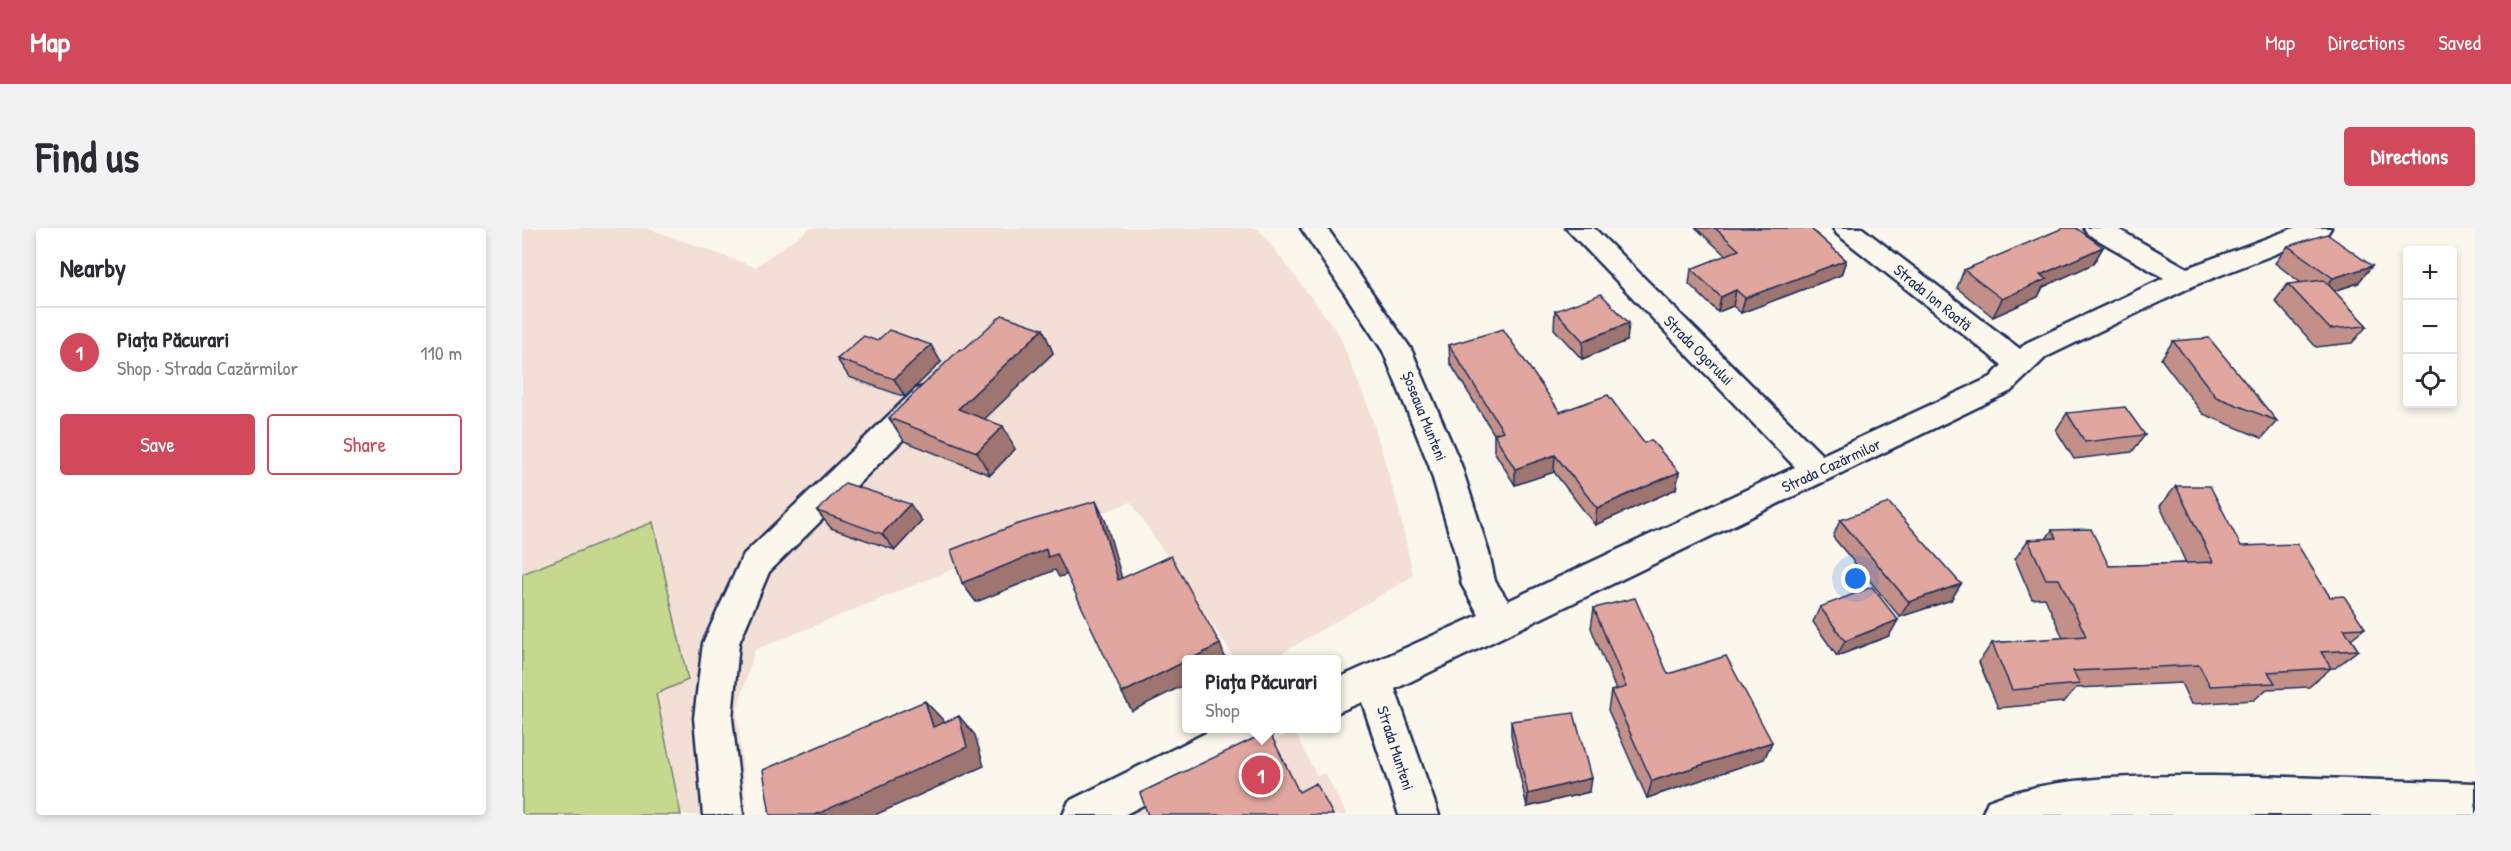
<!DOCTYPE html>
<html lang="en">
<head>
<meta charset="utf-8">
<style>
	:root { --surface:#fff; --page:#f2f2f3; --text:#2b2b33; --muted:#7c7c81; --line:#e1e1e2; --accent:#d1495b }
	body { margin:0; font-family:"Patrick Hand",sans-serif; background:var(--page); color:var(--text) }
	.controls { position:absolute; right:18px; top:18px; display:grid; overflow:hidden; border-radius:6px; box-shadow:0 3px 9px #0003 }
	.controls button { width:54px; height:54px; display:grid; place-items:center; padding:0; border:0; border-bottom:2px solid var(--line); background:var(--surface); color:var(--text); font:30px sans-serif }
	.you { position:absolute; left:1334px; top:351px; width:21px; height:21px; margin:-15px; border:4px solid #fff; border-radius:50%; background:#1a73e8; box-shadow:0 0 0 9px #1a73e833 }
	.badge { display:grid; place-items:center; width:39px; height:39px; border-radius:50%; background:var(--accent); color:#fff; font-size:20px; font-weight:700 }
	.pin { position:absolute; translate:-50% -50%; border:3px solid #fff; box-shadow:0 2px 6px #0006 }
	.popup { position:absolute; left:660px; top:427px; width:159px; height:78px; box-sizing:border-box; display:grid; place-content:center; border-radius:6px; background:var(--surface); filter:drop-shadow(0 2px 4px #0005); font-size:20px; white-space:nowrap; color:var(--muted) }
	.popup b { font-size:22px; color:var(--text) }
	.popup::after { content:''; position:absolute; left:50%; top:100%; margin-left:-12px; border:12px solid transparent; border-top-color:var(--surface) }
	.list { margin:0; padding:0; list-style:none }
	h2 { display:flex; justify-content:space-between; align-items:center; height:78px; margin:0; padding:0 24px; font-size:26px }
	h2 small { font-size:20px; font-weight:400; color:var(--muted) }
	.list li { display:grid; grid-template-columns:39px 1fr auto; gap:18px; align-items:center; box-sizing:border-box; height:90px; padding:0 24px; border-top:2px solid var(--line) }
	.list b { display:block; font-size:22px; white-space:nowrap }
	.list p { margin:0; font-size:20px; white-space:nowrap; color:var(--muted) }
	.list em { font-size:20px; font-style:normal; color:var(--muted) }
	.actions { display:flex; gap:12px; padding:18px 24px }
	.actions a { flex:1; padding:14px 0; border:2px solid var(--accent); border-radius:6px; text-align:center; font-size:21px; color:var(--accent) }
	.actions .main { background:var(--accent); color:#fff }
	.icon { flex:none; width:33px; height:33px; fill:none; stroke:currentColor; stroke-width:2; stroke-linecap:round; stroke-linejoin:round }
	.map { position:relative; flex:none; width:1953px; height:587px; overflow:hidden; border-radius:6px }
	header { display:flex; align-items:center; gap:36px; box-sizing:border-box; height:84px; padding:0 30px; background:var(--accent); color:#fff }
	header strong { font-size:28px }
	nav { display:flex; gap:33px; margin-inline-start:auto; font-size:21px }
	.intro { display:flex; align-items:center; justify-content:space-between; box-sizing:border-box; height:144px; padding:0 36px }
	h1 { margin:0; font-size:42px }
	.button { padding:15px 27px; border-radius:6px; background:var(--accent); color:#fff; font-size:21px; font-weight:700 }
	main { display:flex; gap:36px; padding:0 36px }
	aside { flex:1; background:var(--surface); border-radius:6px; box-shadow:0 3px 9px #0003 }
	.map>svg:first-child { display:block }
	.built { fill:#f3dfd5 }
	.green { fill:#c6d88d; stroke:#708476; stroke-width:1.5 }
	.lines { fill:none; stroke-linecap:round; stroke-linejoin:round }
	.minor-casing { stroke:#1b2f5e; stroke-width:5 }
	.minor { fill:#fbf7ec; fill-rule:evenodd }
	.wall { fill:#c29089; stroke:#1b2f5e; stroke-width:1.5 }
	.shaded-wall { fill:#9e756f; stroke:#1b2f5e; stroke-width:1.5 }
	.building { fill:#e1a79f; stroke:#1b2f5e; stroke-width:1.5 }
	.labels { text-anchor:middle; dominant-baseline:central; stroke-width:4.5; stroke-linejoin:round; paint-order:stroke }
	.street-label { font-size:16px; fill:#1b2f5e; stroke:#fbf7ec }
</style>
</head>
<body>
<header>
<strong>Map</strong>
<nav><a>Map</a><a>Directions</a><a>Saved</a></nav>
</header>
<div class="intro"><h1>Find us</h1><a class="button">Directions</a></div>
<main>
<aside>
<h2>Nearby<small></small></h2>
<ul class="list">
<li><span class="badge">1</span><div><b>Piața Păcurari</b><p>Shop · Strada Cazărmilor</p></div><em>110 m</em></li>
</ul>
<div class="actions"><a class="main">Save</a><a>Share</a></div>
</aside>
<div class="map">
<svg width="1953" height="587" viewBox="0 0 1953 587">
	<rect width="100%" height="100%" fill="#fbf7ec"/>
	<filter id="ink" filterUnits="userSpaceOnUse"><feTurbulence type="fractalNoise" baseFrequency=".0167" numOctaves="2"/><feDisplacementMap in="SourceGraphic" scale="12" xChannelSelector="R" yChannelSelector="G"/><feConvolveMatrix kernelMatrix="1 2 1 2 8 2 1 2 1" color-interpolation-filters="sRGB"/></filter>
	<g filter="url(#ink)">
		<path class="built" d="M 0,0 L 125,0 L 233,39 L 288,0 L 736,0 L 817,106 L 847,181 L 877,281 L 891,348 L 750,431 L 713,431 L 609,274 L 439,338 L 233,422 L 215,483 L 225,587 L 0,587 Z
			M 772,503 L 795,548 L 803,545 L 825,587 L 603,587 Z"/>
		<path class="green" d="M 131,294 L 166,452 L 134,466 L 159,587 L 0,587 L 0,346 Z"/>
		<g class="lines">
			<g class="minor-casing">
				<path id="minor" d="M 779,0 L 805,0 L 889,121 L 939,237 L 967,325 L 973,353 L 986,373 L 1273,239 L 1044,0 L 1072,0 L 1300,227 L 1469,149 L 1480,137 L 1315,6 L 1311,0 L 1340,0 L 1498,121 L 1504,115 L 1642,50 L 1566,6 L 1562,0 L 1594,0 L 1665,40 L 1772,0 L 1809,0 L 1805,6 L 1673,57 L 1524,129 L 1489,163 L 873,461 L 917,587 L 877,587 L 840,474 L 814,485 L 814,451 L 957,387 L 940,357 L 933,325 L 907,237 L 861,123 Z
					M 405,158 L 416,161 L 420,169 L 416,177 L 247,344 L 217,415 L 210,490 L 221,587 L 181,587 L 172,490 L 181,415 L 217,336 L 222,326 L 394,161 Z
					M 694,500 L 752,500 L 746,512 L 602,587 L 541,587 L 547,573 Z
					M 1733,548 L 1953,555 L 1953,587 L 1460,587 L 1466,573 C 1542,543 1651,549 1733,548 Z"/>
			</g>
			<use href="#minor" class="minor"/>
		</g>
		<path class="wall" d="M 1174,0 L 1288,0 L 1324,32 L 1319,47 L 1219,85 L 1211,78 L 1196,84 L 1167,56 L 1169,41 L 1204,28 Z
			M 1766,18 L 1836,55 L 1812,63 L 1845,98 L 1830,115 L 1794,119 L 1753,73 L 1766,56 L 1779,55 L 1753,35 Z
			M 1581,19 L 1571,36 L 1521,59 L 1516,69 L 1471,89 L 1435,60 L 1442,42 Z
			M 1033,83 L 1105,113 L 1060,131 L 1032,101 Z
			M 521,101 L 531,125 L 462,191 L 493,221 L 468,247 L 382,213 L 367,190 L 441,122 Z
			M 1651,113 L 1755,193 L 1740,210 L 1681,186 L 1639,131 Z
			M 927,117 L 1038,184 L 1122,215 L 1157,244 L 1154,261 L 1073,297 L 1032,244 L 993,257 L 972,223 L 972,206 L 928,135 Z
			M 315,131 L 419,134 L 383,169 L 327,149 Z
			M 1545,185 L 1623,207 L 1610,224 L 1552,231 L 1534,202 Z
			M 1654,258 L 1719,318 L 1808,369 L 1843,400 L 1829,411 L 1836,422 L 1813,440 L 1809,440 L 1787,459 L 1745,461 L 1732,472 L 1669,476 L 1659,455 L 1554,460 L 1542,474 L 1476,480 L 1457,434 L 1470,415 L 1541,410 L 1523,370 L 1510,371 L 1493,331 L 1506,312 L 1524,311 L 1530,302 L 1587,338 L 1664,335 L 1638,278 Z
			M 295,283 L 400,293 L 373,322 L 309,300 Z
			M 1318,292 L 1429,372 L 1378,389 L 1311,309 Z
			M 1298,379 L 1376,392 L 1367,408 L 1315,428 L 1291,394 Z
			M 1072,380 L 1146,446 L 1250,514 L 1242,531 L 1125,570 L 1086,482 L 1089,463 L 1094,462 L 1069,400 Z
			M 989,493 L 1067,564 L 1005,579 L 989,507 Z"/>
		<path class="shaded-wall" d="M 1581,19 L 1571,36 L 1521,59 L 1516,69 L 1471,89 L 1480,71 L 1518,47 Z
			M 1324,32 L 1319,47 L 1219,85 L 1223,70 Z
			M 1850,38 L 1836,55 L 1797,68 L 1811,50 Z
			M 1214,62 L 1211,78 L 1196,84 L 1199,69 Z
			M 1107,95 L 1105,113 L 1060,131 L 1061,113 Z
			M 521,101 L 531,125 L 449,204 L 436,181 Z
			M 409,117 L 419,134 L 383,169 L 372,151 Z
			M 481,198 L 493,221 L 468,247 L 455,224 Z
			M 1033,227 L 1032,244 L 993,257 L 993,241 Z
			M 1157,244 L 1154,261 L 1073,297 L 1075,280 Z
			M 574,273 L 584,294 L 606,372 L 596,352 Z
			M 388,276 L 400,293 L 373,322 L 360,306 Z
			M 524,321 L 535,326 L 547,346 L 537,349 L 533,342 L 454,374 L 440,355 Z
			M 1439,356 L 1429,372 L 1378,389 L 1387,374 Z
			M 1376,392 L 1367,408 L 1315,428 L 1323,413 Z
			M 698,416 L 704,432 L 667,432 Z
			M 664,433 L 664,456 L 610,483 L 600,465 Z
			M 403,473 L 421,492 L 428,518 L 411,499 Z
			M 437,488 L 453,507 L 462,538 L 353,587 L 293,587 Z
			M 1250,514 L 1242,531 L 1125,570 L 1130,553 Z
			M 1069,550 L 1067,564 L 1005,579 L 1006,566 Z"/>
		<path class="building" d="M 1193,0 L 1288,0 L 1324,32 L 1223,70 L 1214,62 L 1199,69 L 1169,41 L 1217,22 Z
			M 1541,0 L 1554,0 L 1581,19 L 1518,47 L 1525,51 L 1480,71 L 1442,42 Z
			M 1805,6 L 1850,38 L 1811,50 L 1766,18 Z
			M 1802,52 L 1845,98 L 1808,101 L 1766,56 Z
			M 1079,66 L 1107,95 L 1061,113 L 1033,83 Z
			M 480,87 L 521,101 L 436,181 L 481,198 L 455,224 L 367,190 L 438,121 L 441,122 Z
			M 981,101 L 1038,184 L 1086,167 L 1122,215 L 1129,212 L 1157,244 L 1075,280 L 1033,227 L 993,241 L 972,206 L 981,203 L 927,117 Z
			M 367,102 L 409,117 L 372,151 L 315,131 L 342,108 L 355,113 Z
			M 1687,110 L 1755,193 L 1694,169 L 1651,113 Z
			M 1603,179 L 1623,207 L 1563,214 L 1545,185 Z
			M 323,255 L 388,276 L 360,306 L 295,283 Z
			M 1654,258 L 1688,258 L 1719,318 L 1775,316 L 1808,369 L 1822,368 L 1843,400 L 1822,401 L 1836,422 L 1799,424 L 1809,440 L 1746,444 L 1753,455 L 1688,458 L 1677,437 L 1551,443 L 1558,456 L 1490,462 L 1470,415 L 1564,408 L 1537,351 L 1524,351 L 1506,312 L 1534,310 L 1530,302 L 1569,301 L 1587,338 L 1691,334 Z
			M 574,273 L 596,352 L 649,328 L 698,416 L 667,432 L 664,432 L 664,433 L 600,465 L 535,326 L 526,329 L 524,321 L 440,355 L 429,322 L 493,297 Z
			M 1367,275 L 1439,356 L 1387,374 L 1318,292 Z
			M 1350,359 L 1376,392 L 1323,413 L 1298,379 Z
			M 1113,370 L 1146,446 L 1204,428 L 1250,514 L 1130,553 L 1089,463 L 1104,459 L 1072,380 Z
			M 403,473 L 411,499 L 437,488 L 445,519 L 293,587 L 248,587 L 241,542 Z
			M 1052,485 L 1069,550 L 1006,566 L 989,493 Z
			M 747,503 L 777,564 L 794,555 L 811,587 L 626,587 L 618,565 Z"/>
	</g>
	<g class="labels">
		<g class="street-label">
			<text transform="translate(1411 69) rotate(39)">Strada Ion Roată</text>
			<text transform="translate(1177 122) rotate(45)">Strada Ogorului</text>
			<text transform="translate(903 188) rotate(68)">Șoseaua Munteni</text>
			<text transform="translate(1309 237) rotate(-25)">Strada Cazărmilor</text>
			<text transform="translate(874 520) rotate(72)">Strada Munteni</text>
		</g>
	</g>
</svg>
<div class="controls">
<button>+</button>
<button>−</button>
<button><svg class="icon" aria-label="locate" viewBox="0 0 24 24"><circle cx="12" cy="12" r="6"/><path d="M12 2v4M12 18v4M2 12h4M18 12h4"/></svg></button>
</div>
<div class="you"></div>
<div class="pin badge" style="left:739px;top:547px">1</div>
<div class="popup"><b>Piața Păcurari</b>Shop</div>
</div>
</main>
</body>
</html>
